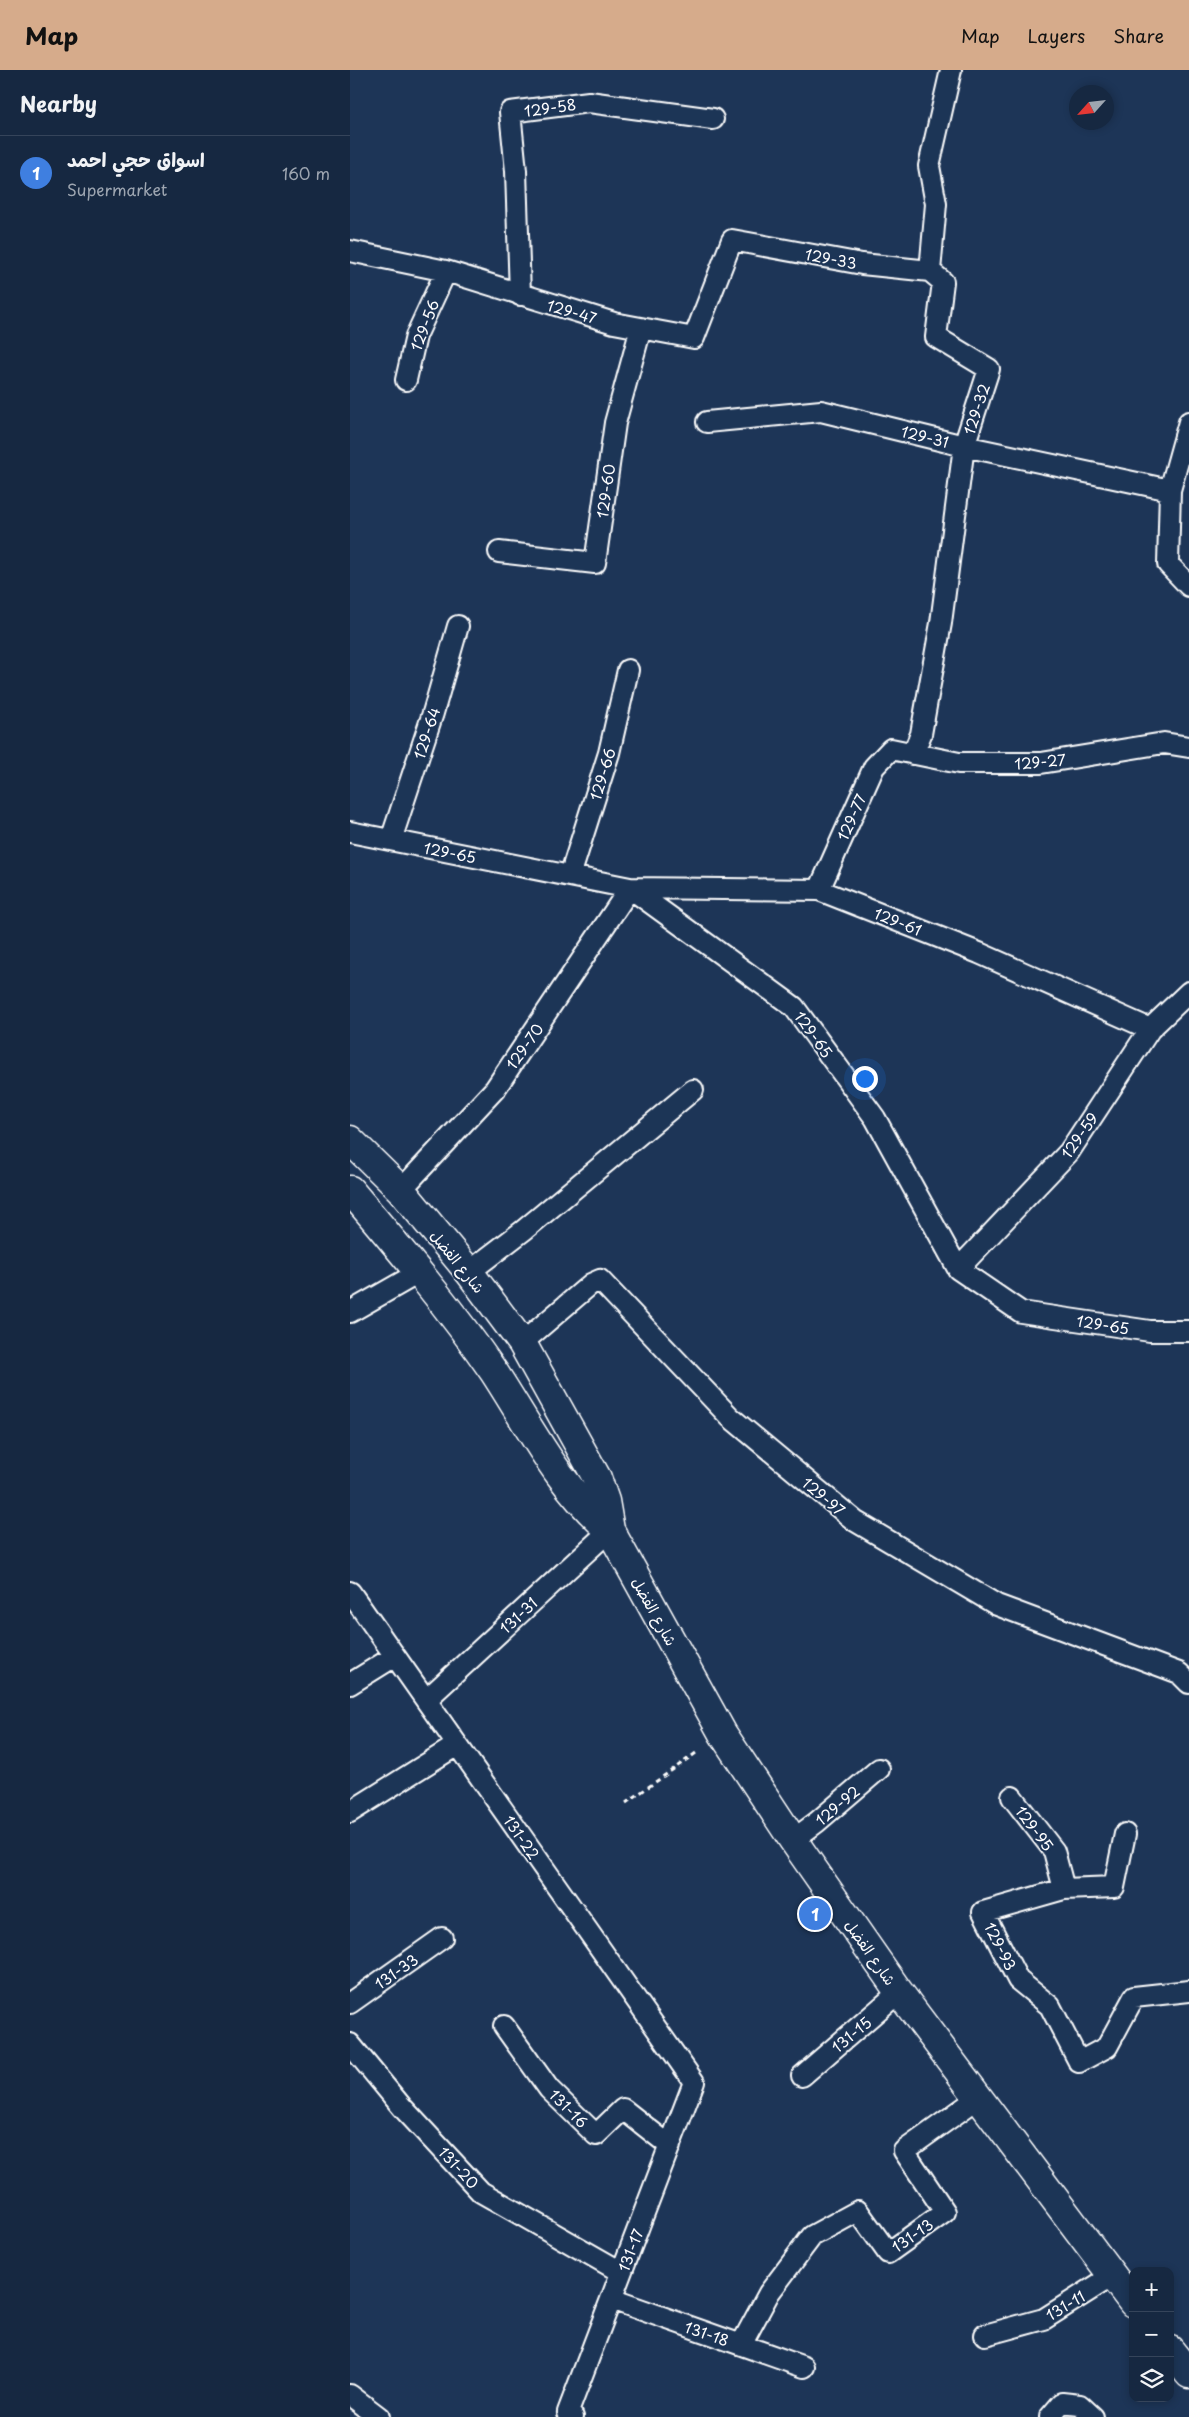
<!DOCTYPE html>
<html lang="en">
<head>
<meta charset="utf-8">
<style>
	:root { --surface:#162841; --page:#1f3048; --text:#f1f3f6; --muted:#9ea6b1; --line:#35445a; --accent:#d6ab8b }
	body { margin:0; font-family:"Playpen Sans","Playpen Sans Arabic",sans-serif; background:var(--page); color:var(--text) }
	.controls { position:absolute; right:15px; bottom:15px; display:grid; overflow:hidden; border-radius:10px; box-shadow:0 2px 8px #0003 }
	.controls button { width:45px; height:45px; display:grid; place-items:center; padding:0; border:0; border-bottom:1px solid var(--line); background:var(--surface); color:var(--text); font:25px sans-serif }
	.compass { position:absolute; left:719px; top:15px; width:45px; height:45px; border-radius:50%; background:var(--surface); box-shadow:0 2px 8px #0003; rotate:243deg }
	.you { position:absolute; left:514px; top:1008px; width:18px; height:18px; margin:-12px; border:4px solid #fff; border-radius:50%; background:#1a73e8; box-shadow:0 0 0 8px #1a73e833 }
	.badge { display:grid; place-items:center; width:32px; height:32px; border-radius:50%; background:var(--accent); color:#fff; font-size:16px; font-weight:700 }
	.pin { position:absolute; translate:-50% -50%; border:2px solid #fff; box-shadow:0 1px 5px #0006 }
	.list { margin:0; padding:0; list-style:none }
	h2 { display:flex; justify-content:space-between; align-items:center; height:65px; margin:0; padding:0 20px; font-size:21px }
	h2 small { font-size:16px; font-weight:400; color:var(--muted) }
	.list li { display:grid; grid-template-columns:32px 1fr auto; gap:15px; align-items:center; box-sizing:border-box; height:75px; padding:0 20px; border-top:1px solid var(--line) }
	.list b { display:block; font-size:19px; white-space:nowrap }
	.list p { margin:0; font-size:16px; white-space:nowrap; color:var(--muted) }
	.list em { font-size:16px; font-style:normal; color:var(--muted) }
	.icon { flex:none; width:28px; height:28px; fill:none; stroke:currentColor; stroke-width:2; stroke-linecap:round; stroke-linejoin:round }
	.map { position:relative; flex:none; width:839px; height:2347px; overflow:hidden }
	header { display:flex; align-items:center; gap:30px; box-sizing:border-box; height:70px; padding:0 25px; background:var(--accent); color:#111 }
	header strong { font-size:24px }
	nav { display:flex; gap:28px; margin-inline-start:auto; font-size:18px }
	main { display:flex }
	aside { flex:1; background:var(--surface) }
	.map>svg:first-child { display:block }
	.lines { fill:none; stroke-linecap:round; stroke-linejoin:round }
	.service-casing { stroke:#fff; stroke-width:24 }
	.minor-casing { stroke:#fff; stroke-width:31 }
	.path { stroke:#fff; stroke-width:3; stroke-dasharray:5 4; stroke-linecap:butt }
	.service { stroke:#1d3557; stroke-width:20 }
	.minor { stroke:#1d3557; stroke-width:28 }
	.labels { text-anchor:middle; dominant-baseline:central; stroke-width:4; stroke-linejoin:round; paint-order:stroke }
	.street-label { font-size:15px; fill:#fff; stroke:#1d3557 }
</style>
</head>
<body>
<header>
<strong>Map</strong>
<nav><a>Map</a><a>Layers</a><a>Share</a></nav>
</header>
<main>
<aside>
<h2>Nearby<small></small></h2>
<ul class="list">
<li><span class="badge" style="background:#3f7fe0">1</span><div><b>اسواق حجي احمد</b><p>Supermarket</p></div><em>160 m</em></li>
</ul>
</aside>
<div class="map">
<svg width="839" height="2347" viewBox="0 0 839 2347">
	<rect width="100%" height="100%" fill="#1d3557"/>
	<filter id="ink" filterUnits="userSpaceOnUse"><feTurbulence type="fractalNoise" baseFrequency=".02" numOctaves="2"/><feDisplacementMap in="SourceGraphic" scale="10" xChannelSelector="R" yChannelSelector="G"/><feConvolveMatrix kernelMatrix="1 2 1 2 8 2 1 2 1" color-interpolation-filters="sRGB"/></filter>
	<g filter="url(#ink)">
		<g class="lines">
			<g class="service-casing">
				<path id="service" d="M 0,181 L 96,201 L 264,253 L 344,268 L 382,170 L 512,194 L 580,201
					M 170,225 L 166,101 L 160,42 L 239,32 L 363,49
					M 56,310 L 66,266 L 96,201
					M 357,352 L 471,341 L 614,376 L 820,420
					M 839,352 L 820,420 L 818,494 L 839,516
					M 149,482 L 245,493 L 265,353 L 291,258
					M 563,684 L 571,664 L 591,553 L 614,376 L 639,299 L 586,267 L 593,212 L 580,201 L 586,134 L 579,96 L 601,0
					M 0,762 L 280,818 L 444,937 L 525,1048 L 608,1199 L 671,1242 L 800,1261 L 839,1261
					M 41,770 L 83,643 L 108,556
					M 220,806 L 259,683 L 278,600
					M 469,820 L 524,697 L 541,679 L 609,693 L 691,693 L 814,673 L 839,677
					M 51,1120 L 145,1019 L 280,818 L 469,820 L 629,883 L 800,959
					M 608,1199 L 719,1082 L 800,959 L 839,922
					M 119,1202 L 174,1160 L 343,1020
					M 0,1242 L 70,1202
					M 172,1273 L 241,1214 L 250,1210 L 380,1347 L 505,1451 L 647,1535 L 829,1603 L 839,1613
					M 0,1522 L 344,2012 L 218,2342 L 223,2347
					M 0,1614 L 45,1586
					M 76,1630 L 260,1460
					M 662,1727 L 704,1781 L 714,1819
					M 0,1742 L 107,1675
					M 775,1764 L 764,1817 L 714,1819 L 633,1842 L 668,1910 L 700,1936 L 729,1992 L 757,1977 L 784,1927 L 839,1921
					M 443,1770 L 467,1752 L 529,1699
					M 0,1933 L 92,1868
					M 154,1956 L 199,2019 L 246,2065 L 273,2039 L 320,2076
					M 0,1974 L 52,2037 L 131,2122 L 271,2202
					M 452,2006 L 549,1922
					M 261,2229 L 454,2297
					M 635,2265 L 694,2249 L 762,2206
					M 391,2275 L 419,2223 L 462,2166 L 508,2141 L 538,2183 L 595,2142 L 554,2081 L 628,2028
					M 0,2325 L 29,2347
					M 700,2347 L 712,2333 L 730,2335 L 743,2347"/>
			</g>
			<g class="minor-casing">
				<path id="minor" d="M 0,1070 L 51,1120 L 119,1202 L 172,1273 L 247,1408 L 255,1431 L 260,1460 L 373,1664 L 443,1770 L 549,1922 L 783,2233
					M 0,1120 C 50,1179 100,1238 144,1302 C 180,1357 209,1417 260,1460
					M 820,2280 L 839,2304"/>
			</g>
			<path class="path" d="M 276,1733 L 346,1683"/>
			<use href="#service" class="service"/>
			<use href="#minor" class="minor"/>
		</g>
	</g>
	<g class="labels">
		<g class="street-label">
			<text transform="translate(200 37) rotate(-8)">129-58</text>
			<text transform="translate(481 188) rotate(11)">129-33</text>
			<text transform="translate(222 241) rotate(16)">129-47</text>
			<text transform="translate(74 255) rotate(-69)">129-56</text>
			<text transform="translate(626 339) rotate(-72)">129-32</text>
			<text transform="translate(575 366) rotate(14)">129-31</text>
			<text transform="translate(255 421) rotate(-82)">129-60</text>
			<text transform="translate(76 663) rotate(-72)">129-64</text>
			<text transform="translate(690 691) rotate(-5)">129-27</text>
			<text transform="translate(252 704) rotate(-73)">129-66</text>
			<text transform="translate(501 747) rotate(-66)">129-77</text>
			<text transform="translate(100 782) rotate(11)">129-65</text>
			<text transform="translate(548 851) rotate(22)">129-61</text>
			<text transform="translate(464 964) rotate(54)">129-65</text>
			<text transform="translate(174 976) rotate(-55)">129-70</text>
			<text transform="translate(729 1065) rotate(-55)">129-59</text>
			<text transform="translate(108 1191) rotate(51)">شارع الفضل</text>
			<text transform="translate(753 1254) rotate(9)">129-65</text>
			<text transform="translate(474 1426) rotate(40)">129-97</text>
			<text transform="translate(305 1541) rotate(61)">شارع الفضل</text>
			<text transform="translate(168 1545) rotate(-43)">131-31</text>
			<text transform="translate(487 1735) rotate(-40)">129-92</text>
			<text transform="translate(685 1758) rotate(53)">129-95</text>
			<text transform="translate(172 1767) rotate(55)">131-22</text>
			<text transform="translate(651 1876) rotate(63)">129-93</text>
			<text transform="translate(521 1882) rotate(55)">شارع الفضل</text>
			<text transform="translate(46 1901) rotate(-35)">131-33</text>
			<text transform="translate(501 1964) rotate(-40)">131-15</text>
			<text transform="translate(219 2038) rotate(45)">131-16</text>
			<text transform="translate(109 2097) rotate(47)">131-20</text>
			<text transform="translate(562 2165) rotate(-35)">131-13</text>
			<text transform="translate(280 2180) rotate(-69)">131-17</text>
			<text transform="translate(715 2235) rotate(-31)">131-11</text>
			<text transform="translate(357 2263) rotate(19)">131-18</text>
		</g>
	</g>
</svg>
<div class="controls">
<button>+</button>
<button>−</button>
<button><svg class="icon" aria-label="layers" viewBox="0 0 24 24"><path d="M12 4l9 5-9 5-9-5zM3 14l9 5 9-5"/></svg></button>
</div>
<svg class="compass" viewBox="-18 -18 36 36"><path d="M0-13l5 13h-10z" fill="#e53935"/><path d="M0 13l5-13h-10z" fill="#9ea6b1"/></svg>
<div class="you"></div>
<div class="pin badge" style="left:465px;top:1844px;background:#3f7fe0">1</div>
</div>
</main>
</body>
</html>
